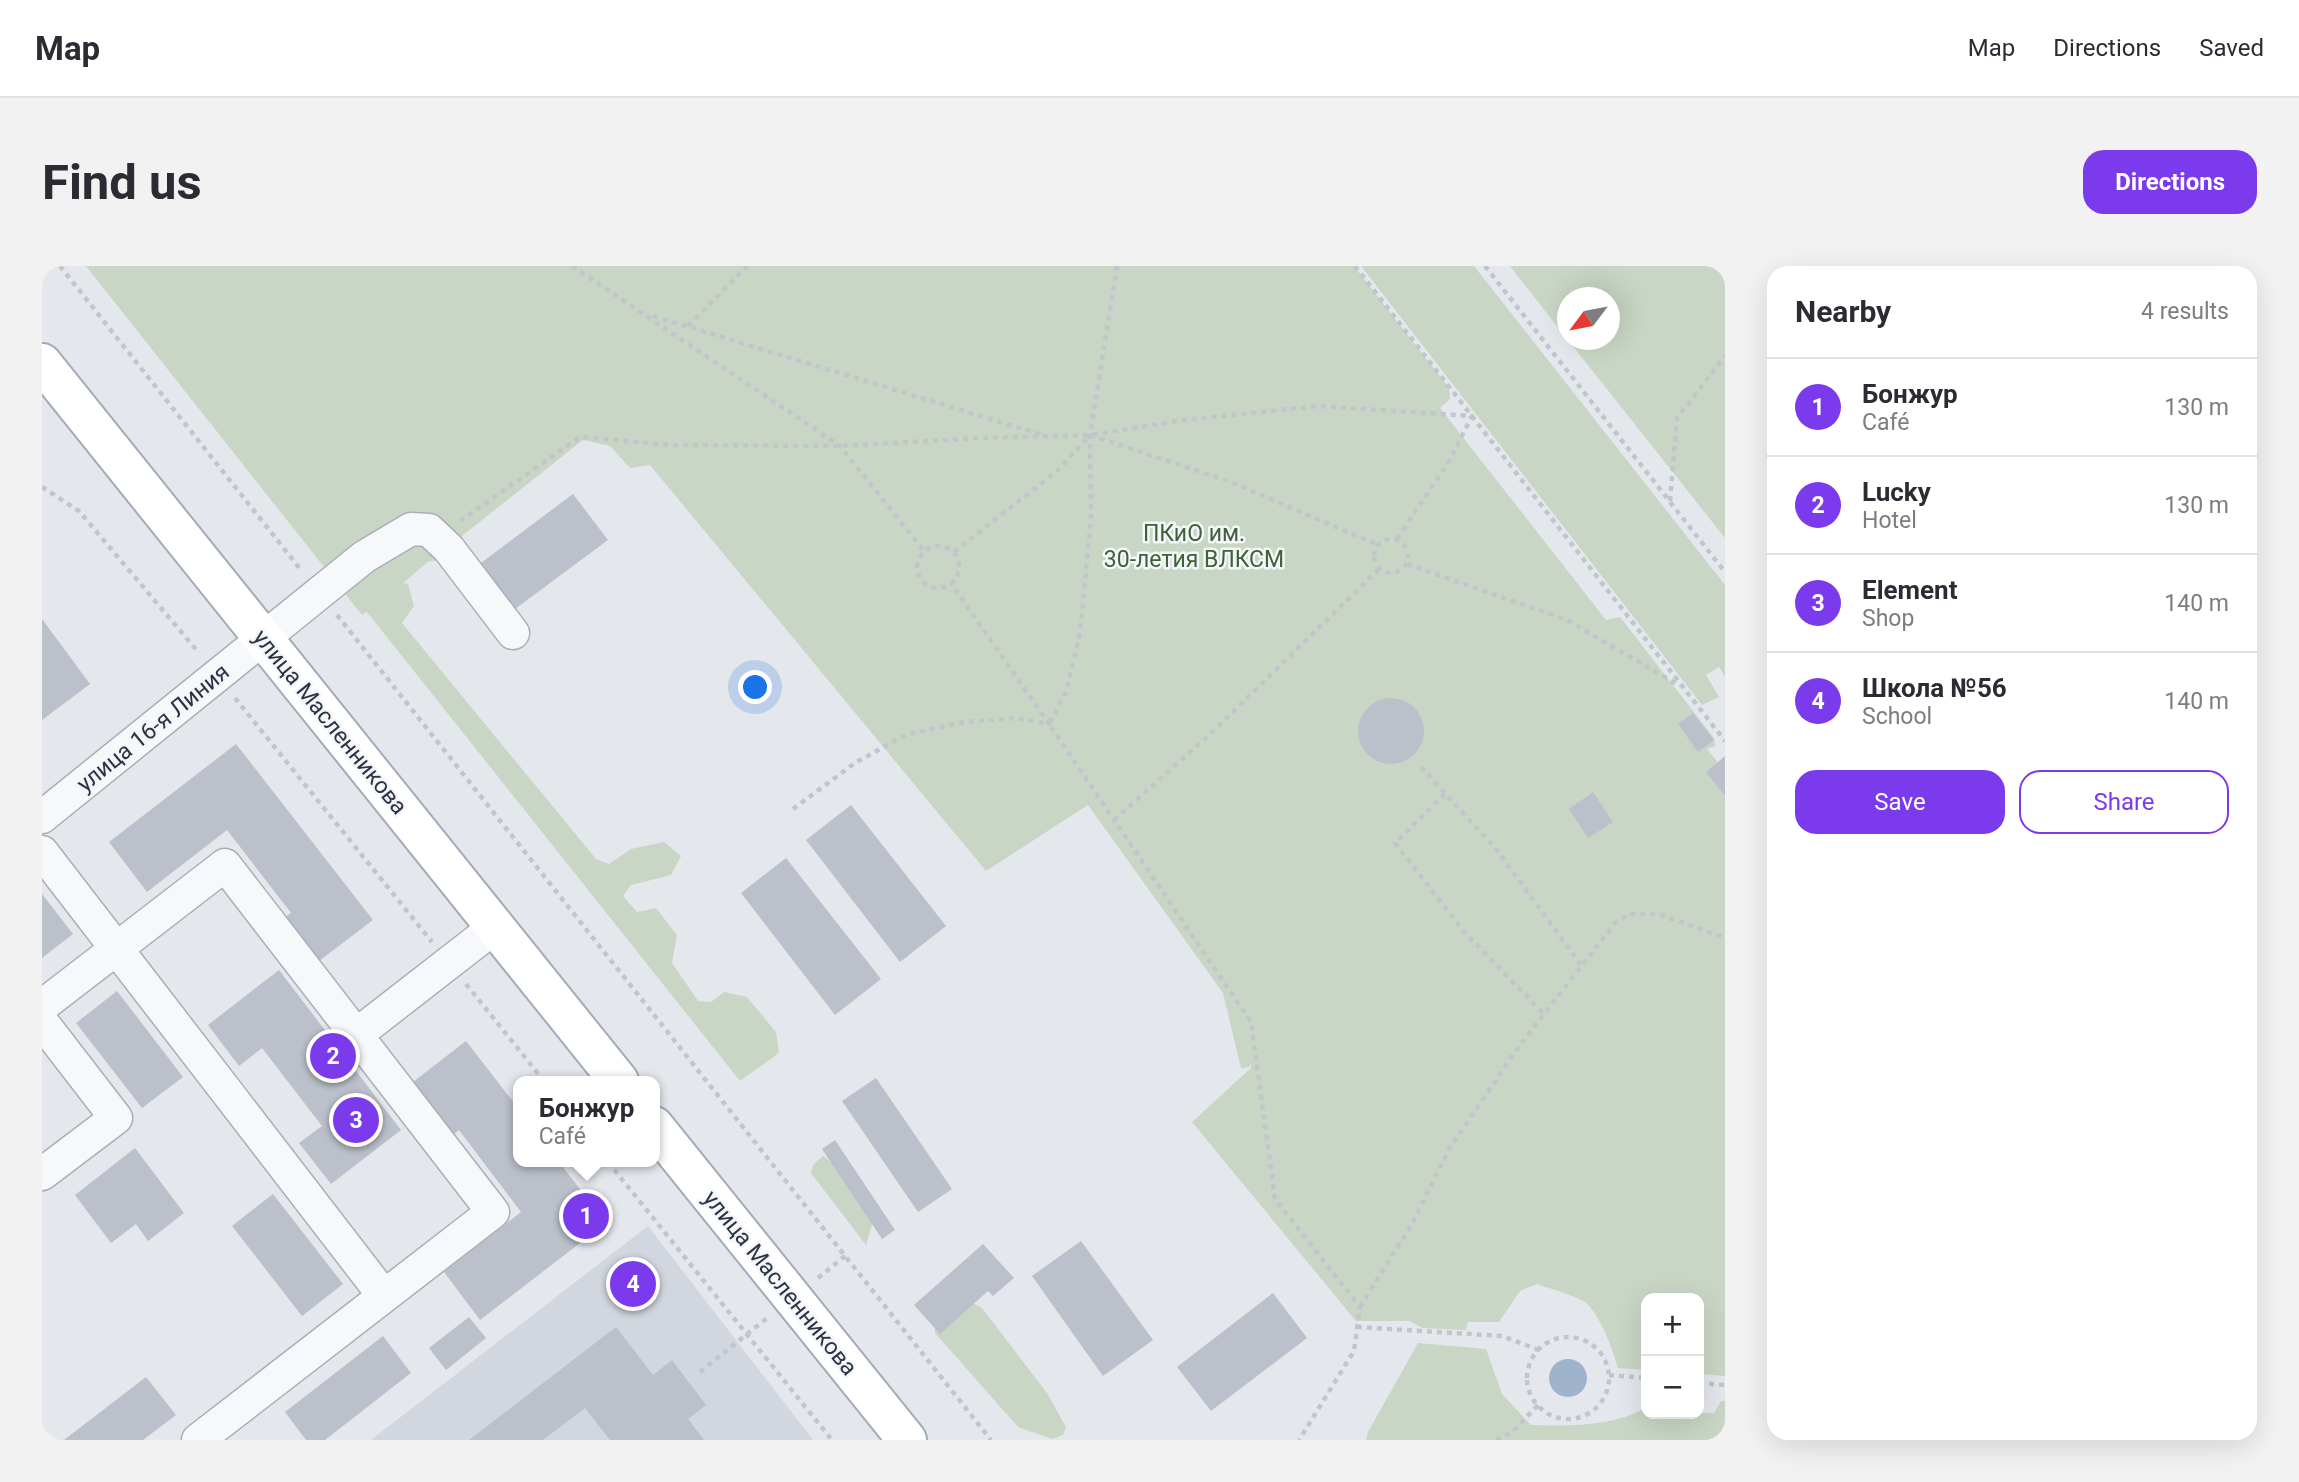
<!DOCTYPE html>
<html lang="en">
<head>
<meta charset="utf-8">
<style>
	:root { --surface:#fff; --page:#f2f2f3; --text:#2b2b33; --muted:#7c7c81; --line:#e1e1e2; --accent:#7c3aed }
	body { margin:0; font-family:Roboto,sans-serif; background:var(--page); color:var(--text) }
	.controls { position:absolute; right:21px; bottom:21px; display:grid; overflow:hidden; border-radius:14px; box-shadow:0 7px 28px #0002 }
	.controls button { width:63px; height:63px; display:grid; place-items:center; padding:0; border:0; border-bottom:2px solid var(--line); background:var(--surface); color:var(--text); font:35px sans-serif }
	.compass { position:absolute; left:1515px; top:21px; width:63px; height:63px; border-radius:50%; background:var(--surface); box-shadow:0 7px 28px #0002; rotate:238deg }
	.you { position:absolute; left:714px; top:422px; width:24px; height:24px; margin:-18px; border:5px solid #fff; border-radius:50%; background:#1a73e8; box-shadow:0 0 0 10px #1a73e833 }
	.badge { display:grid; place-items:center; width:46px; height:46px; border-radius:50%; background:var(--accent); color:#fff; font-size:23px; font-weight:700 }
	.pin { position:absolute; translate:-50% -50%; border:4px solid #fff; box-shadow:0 2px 7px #0006 }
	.popup { position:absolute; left:471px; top:810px; width:147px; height:91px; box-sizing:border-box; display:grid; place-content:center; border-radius:14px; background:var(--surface); filter:drop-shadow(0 2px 5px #0005); font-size:23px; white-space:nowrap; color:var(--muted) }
	.popup b { font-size:26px; color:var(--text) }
	.popup::after { content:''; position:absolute; left:50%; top:100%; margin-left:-14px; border:14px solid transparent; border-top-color:var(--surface) }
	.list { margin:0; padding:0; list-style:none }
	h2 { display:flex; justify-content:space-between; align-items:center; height:91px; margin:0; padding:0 28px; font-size:30px }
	h2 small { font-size:23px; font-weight:400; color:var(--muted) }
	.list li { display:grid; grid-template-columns:46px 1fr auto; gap:21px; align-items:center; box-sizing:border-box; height:98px; padding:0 28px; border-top:2px solid var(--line) }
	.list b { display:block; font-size:26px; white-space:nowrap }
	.list p { margin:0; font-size:23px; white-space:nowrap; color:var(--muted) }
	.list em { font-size:23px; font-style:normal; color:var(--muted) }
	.actions { display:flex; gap:14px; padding:21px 28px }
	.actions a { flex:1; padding:16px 0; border:2px solid var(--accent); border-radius:21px; text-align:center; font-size:24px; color:var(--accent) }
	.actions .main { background:var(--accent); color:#fff }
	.map { position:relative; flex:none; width:1683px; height:1174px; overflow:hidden; border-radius:21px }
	header { display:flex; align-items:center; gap:42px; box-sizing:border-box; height:98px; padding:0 35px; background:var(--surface); border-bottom:2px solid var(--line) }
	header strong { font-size:33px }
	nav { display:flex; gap:38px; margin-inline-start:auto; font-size:24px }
	.intro { display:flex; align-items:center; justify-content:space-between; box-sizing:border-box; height:168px; padding:0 42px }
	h1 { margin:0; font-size:49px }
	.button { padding:18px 32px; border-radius:21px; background:var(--accent); color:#fff; font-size:24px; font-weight:700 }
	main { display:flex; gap:42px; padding:0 42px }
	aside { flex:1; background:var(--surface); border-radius:21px; box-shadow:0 7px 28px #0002 }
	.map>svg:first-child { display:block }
	.built { fill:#d2d6de }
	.green { fill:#c9d6c5 }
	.water { fill:#9fb4cc }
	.building { fill:#bbc0ca }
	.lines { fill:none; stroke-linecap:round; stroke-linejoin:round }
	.minor-casing { stroke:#a9aeb7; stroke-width:35 }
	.major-casing { stroke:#a3abb8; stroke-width:42 }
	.path { stroke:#c2c5cb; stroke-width:4.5; stroke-dasharray:5 5; stroke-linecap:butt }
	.minor { stroke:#f7f8fa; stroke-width:32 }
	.major { stroke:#fff; stroke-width:38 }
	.labels { text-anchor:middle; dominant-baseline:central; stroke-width:5; stroke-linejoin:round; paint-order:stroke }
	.park-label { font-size:23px; fill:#3f6138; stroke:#f4f6f9 }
	.street-label { font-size:23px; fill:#2b3445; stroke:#f4f6f9 }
</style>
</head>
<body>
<header>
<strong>Map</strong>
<nav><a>Map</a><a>Directions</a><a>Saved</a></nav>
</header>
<div class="intro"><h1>Find us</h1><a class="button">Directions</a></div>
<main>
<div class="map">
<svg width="1683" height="1174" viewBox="0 0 1683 1174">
	<rect width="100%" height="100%" fill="#e4e7ec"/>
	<path class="built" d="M 606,960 L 771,1174 L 329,1174 Z"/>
	<path class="green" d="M 44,0 L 1312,0 L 1404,118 L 1408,127 L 1408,133 L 1398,142 L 1564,354 L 1578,351 L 1672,472 L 1673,480 L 1665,483 L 1683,505 L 1683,1110 L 1657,1108 L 1657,1032 L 1604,1032 L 1604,1104 L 1576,1102 C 1571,1084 1558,1048 1543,1036 C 1534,1030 1506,1022 1495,1018 L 1478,1025 L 1457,1056 L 1426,1056 L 1424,1064 L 1381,1062 L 1367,1055 L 1314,1055 L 1150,856 L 1209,802 L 1209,798 L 1207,801 L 1199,802 L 1181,727 L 1046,539 L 944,605 L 608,199 L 588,202 L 568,180 L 541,174 L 401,285 L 393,295 L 387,295 L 361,317 L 366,318 L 372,340 L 360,357 L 554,593 L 567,598 L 589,583 L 622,576 L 639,590 L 629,609 L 589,619 L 581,630 L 595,646 L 614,642 L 635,669 L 630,697 L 656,735 L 669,736 L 682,726 L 705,731 L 734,766 L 737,787 L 698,815 L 325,346 L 320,349 Z
		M 1319,0 L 1432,0 L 1683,319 L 1683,411 L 1677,401 L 1664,409 L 1677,431 L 1660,439 Z
		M 1468,0 L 1683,0 L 1683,272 L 1526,74 L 1568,74 L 1568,32 L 1526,32 L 1525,73 Z
		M 781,890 L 796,901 L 832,952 L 824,979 L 769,907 L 771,899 Z
		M 922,1032 L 940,1042 L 1005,1127 L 1024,1161 L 1021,1169 L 1010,1173 L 976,1161 L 893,1067 L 893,1055 Z
		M 1376,1077 L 1444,1083 L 1460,1128 L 1489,1159 C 1527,1160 1570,1161 1603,1142 L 1604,1148 L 1672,1147 L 1679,1135 L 1683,1135 L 1683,1174 L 1324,1174 L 1326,1166 Z"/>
	<path class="water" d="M1507 1112a19 19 0 1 1 38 0a19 19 0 1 1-38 0Z"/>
	<path class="building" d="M 531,228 L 566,274 L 469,346 L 435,300 Z
		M 0,353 L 48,418 L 0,454 Z
		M1316 465a33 33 0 1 1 66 0a33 33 0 1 1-66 0Z
		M 1651,447 L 1672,474 L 1656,486 L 1636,458 Z
		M 194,478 L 331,654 L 277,695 L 243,651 L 249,647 L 185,564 L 105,626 L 67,576 Z
		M 1683,490 L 1683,530 L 1664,506 Z
		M 1551,526 L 1571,556 L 1546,572 L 1527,543 Z
		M 809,539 L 904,660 L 858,696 L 764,574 Z
		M 744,592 L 839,713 L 793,749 L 699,627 Z
		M 0,628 L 31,668 L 0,692 Z
		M 237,704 L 359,864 L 289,918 L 257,877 L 280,860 L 220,782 L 197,800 L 166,759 Z
		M 75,725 L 141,811 L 100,842 L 34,757 Z
		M 424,775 L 476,842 L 476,896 L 517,896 L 564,957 L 438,1054 L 402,1006 L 479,946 L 417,864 L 411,869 L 371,816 Z
		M 834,812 L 910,923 L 876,946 L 800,835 Z
		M 793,874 L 853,964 L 840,973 L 780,883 Z
		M 93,882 L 142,947 L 106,975 L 94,958 L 69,977 L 33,929 Z
		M 231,928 L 301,1018 L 260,1050 L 190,960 Z
		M 1039,975 L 1111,1074 L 1061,1110 L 990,1010 Z
		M 941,978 L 972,1012 L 951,1030 L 946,1025 L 898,1068 L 872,1039 Z
		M 1231,1027 L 1265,1072 L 1169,1145 L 1135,1101 Z
		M 427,1051 L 444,1072 L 404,1104 L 387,1082 Z
		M 574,1061 L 611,1109 L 630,1094 L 664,1139 L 646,1153 L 662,1174 L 568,1174 L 543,1142 L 501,1174 L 427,1174 Z
		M 341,1070 L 369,1107 L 283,1174 L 264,1174 L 243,1146 Z
		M 104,1111 L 134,1149 L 101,1174 L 22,1174 Z"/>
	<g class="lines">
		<g class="minor-casing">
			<path id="minor" d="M 0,551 L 322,291 L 369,263 L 387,264 L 407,283 L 471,367
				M 0,586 L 342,1030
				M 0,740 L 183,599 L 451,946 L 156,1174
				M 0,756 L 74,852 L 0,908
				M 314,769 L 453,661"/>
		</g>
		<g class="major-casing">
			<path id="major" d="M 0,97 L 577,815
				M 612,860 L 865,1174"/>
		</g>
		<path class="path" d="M 18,0 L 259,304
			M 530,0 L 798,180 L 882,285
			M 1075,0 L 1048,169 L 1049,252 L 1038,367 L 1024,426 L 1007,458 L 1209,756 L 1233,933 L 1318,1041 L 1312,1085 L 1257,1174
			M 1313,0 L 1683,475
			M 1443,0 L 1683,306
			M 611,50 L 1004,170
			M 646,60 L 705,0
			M 0,221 L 37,245 L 157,387
			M 1628,235 L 1635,152 L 1683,90
			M 418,255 L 538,171 L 629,179 L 798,180 L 939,172 L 1048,169 L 1142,154 L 1276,140 L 1430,150 L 1406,197 L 1354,274
			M1332 290a17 17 0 1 1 34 0a17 17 0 1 1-34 0Z
			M875 301a21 21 0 1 1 42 0a21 21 0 1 1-42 0Z
			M 912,286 L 1015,205 L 1048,169 L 1189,216 L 1336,279
			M 1365,298 L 1525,354 L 1638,420
			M 295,349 L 949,1174
			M 193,432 L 390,676
			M 1379,501 L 1454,583 L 1539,699
			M 1403,528 L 1353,577 L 1423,667 L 1502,748
			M 751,543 L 813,497 L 863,469 L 922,456 L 975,452 L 1007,458 L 909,317
			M 1072,554 L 1163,473 L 1337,303
			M 424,718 L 502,815
			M 566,896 L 790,1174
			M 776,1012 L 803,990
			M 1318,1041 L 1370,958 L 1407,883 L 1478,779 L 1573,657 L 1587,648 L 1616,648 L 1683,672
			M 1315,1061 L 1460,1070 L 1497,1084
			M1485 1112a41 41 0 1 1 82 0a41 41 0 1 1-82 0Z
			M 658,1106 L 725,1052
			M 1567,1109 L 1604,1112
			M 1657,1117 L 1683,1119
			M 1454,1174 L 1470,1166 L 1496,1139"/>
		<use href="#minor" class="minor"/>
		<use href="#major" class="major"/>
	</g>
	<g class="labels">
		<g class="park-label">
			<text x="1152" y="267">ПКиО им.<tspan x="1152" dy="26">30-летия ВЛКСМ</tspan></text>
		</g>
		<g class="street-label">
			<text transform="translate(288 456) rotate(51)">улица Масленникова</text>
			<text transform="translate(111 462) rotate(-39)">улица 16-я Линия</text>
			<text transform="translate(738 1017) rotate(51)">улица Масленникова</text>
		</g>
	</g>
</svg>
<div class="controls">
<button>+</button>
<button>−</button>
</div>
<svg class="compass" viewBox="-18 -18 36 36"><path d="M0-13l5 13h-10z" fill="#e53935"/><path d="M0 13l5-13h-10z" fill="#7c7c81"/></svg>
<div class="you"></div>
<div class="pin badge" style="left:544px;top:950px">1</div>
<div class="popup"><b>Бонжур</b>Café</div>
<div class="pin badge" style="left:291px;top:790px">2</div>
<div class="pin badge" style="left:314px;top:854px">3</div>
<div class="pin badge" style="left:591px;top:1018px">4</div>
</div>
<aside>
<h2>Nearby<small>4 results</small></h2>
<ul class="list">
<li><span class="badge">1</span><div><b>Бонжур</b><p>Café</p></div><em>130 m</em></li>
<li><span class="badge">2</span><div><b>Lucky</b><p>Hotel</p></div><em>130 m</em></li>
<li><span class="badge">3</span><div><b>Element</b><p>Shop</p></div><em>140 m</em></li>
<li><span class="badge">4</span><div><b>Школа №56</b><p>School</p></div><em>140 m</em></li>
</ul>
<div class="actions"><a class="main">Save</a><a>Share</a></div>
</aside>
</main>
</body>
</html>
